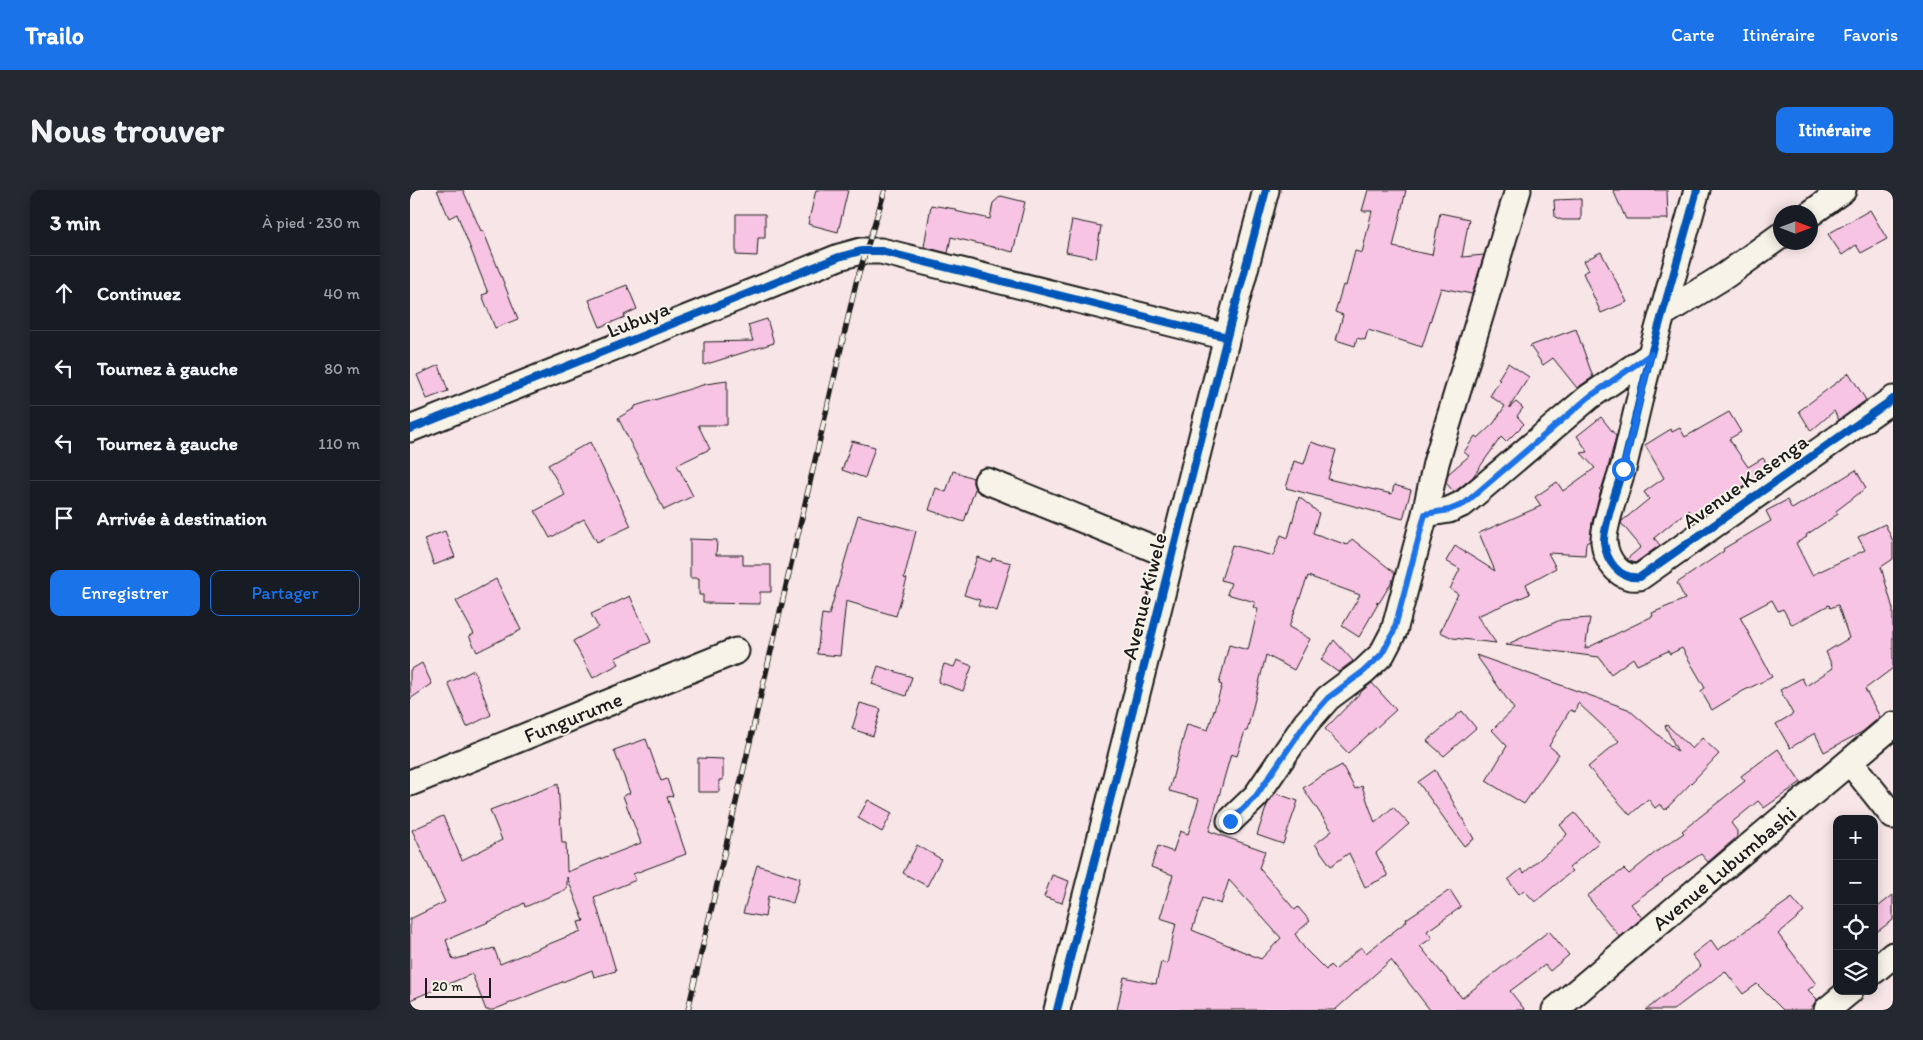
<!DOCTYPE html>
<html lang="fr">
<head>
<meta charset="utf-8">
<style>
	:root { --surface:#171b24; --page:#242831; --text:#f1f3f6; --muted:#9ea1a6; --line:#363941; --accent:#1a73e8 }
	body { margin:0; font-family:Itim,sans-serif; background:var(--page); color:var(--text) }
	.controls { position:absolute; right:15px; bottom:15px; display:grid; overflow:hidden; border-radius:10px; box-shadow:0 2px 12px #0003 }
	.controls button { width:45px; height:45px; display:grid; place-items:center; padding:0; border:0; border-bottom:1px solid var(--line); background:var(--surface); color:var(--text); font:25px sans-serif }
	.compass { position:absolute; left:1363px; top:15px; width:45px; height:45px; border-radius:50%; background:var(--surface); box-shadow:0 2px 12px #0003; rotate:90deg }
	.scale { position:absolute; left:15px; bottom:12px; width:66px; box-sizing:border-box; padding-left:5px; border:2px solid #1c1c1c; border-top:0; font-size:14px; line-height:18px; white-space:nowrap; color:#1c1c1c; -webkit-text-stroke:4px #f7f3e8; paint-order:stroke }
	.stop { position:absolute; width:15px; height:15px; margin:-11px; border:4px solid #1a73e8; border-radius:50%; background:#fff }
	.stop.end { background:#1a73e8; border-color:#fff; box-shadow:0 1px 5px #0008 }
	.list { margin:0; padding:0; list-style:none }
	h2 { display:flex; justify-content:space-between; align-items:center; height:65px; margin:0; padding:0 20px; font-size:21px }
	h2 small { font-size:16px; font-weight:400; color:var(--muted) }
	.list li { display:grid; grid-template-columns:32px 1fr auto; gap:15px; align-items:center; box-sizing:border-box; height:75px; padding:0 20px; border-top:1px solid var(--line) }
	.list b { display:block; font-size:19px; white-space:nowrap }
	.list em { font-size:16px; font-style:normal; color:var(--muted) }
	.actions { display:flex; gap:10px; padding:15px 20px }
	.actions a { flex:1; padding:11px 0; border:1px solid var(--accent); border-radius:10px; text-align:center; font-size:18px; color:var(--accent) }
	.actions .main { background:var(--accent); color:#fff }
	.icon { flex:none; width:28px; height:28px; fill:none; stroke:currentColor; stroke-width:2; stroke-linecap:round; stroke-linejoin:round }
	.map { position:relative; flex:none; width:1483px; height:820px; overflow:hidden; border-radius:10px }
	header { display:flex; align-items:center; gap:30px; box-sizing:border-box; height:70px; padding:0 25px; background:var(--accent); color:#fff }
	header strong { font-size:24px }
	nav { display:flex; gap:28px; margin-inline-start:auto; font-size:18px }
	.intro { display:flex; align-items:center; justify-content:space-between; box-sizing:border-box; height:120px; padding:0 30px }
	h1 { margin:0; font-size:35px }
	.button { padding:12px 22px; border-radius:10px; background:var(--accent); color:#fff; font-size:18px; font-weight:700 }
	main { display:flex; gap:30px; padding:0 30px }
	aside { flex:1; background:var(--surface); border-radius:10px; box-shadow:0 2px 12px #0003 }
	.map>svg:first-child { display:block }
	.building { fill:#f7c4e4; stroke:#1c1c1c; fill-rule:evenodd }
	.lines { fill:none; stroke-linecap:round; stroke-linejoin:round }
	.minor-casing { stroke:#1c1c1c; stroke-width:29 }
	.minor { stroke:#f7f3e8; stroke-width:25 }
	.rail-casing { stroke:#1c1c1c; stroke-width:5.5 }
	.rail { stroke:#f7f3e8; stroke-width:4; stroke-dasharray:11; stroke-linecap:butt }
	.cycleway-casing { stroke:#f7f3e8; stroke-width:11 }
	.cycleway { stroke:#0057b8; stroke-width:8 }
	.route { stroke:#1a73e8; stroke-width:6 }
	.labels { text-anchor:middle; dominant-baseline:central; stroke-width:4; stroke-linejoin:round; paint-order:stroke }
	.street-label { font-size:21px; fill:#1c1c1c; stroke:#f7f3e8 }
</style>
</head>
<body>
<header>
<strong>Trailo</strong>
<nav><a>Carte</a><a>Itinéraire</a><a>Favoris</a></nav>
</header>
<div class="intro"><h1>Nous trouver</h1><a class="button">Itinéraire</a></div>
<main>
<aside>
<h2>3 min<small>À pied · 230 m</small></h2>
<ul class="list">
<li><svg class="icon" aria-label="ahead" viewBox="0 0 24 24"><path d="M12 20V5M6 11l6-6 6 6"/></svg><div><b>Continuez</b></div><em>40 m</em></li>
<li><svg class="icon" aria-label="left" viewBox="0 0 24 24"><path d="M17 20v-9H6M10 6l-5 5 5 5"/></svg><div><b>Tournez à gauche</b></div><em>80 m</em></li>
<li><svg class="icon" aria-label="left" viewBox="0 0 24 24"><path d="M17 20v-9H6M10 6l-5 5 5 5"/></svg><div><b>Tournez à gauche</b></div><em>110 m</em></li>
<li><svg class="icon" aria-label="arrive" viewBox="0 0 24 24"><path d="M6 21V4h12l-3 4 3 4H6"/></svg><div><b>Arrivée à destination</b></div></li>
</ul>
<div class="actions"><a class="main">Enregistrer</a><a>Partager</a></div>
</aside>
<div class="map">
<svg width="1483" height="820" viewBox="0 0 1483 820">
	<rect width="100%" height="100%" fill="#f7e5e7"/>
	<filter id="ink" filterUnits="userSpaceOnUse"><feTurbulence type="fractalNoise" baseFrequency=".02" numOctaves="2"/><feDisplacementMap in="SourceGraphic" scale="10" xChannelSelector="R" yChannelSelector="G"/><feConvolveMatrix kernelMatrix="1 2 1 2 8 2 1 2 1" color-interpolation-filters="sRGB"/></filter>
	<g filter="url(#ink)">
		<path class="building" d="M 27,0 L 53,0 L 71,41 L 73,40 L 108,129 L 85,138 L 72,105 L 78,103 L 47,24 L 39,28 Z
			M 406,0 L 438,0 L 428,42 L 398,34 Z
			M 958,0 L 996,0 L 983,57 L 1022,65 L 1030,23 L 1059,29 L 1052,67 L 1074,65 L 1062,104 L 1031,98 L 1012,157 L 958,140 L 955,150 L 947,148 L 945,156 L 926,150 L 933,125 L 925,122 L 933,95 L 936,96 L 945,61 L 952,63 L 962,21 L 952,21 Z
			M 1203,0 L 1257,0 L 1258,29 L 1216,29 Z
			M 591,6 L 615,12 L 603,62 L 541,47 L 538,63 L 514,57 L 521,15 L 545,19 L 545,21 L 580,29 L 583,13 Z
			M 1171,9 L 1171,30 L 1152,30 L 1145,27 L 1144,10 Z
			M 1460,20 L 1477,49 L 1451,63 L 1446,55 L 1432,65 L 1418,44 Z
			M 326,24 L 355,24 L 355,48 L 348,48 L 347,66 L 326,65 Z
			M 662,30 L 691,36 L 686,68 L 656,62 Z
			M 1191,62 L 1217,112 L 1191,123 L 1173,83 L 1179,80 L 1174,71 Z
			M 217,95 L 227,119 L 214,125 L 215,127 L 190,137 L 179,110 Z
			M 357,129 L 364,153 L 294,175 L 294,152 L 343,151 L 338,135 Z
			M 1166,139 L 1183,187 L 1167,198 L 1143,168 L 1133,175 L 1120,156 Z
			M 1098,173 L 1119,187 L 1099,218 L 1106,212 L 1113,218 L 1107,226 L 1114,234 L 1096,252 L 1091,247 L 1062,288 L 1044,302 L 1036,293 L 1038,284 L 1059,266 L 1054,262 L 1065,246 L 1068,248 L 1084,233 L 1095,216 L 1080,206 L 1090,190 L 1088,189 Z
			M 29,175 L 38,201 L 17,209 L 7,185 Z
			M 1439,183 L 1456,210 L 1429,230 L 1424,221 L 1401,241 L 1389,221 Z
			M 317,191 L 317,235 L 288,235 L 300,259 L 267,275 L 283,306 L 254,320 L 208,228 L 225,218 L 225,216 L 296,194 Z
			M 1319,222 L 1331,242 L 1319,249 L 1338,277 L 1353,268 L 1360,278 L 1285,331 L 1278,320 L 1244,348 L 1250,355 L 1225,373 L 1218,370 L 1217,369 L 1231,357 L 1211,333 L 1212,331 L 1239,309 L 1234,302 L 1254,288 L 1235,255 L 1261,239 L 1262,242 L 1270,238 L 1275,247 Z
			M 1191,227 L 1206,246 L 1198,278 L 1192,297 L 1189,299 L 1191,301 L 1182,332 L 1180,351 L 1176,353 L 1175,365 L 1138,363 L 1146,378 L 1116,394 L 1120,404 L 1067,426 L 1086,453 L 1043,448 L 1030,442 L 1048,404 L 1040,399 L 1050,379 L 1036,371 L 1045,356 L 1085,381 L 1069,343 L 1131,316 L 1125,307 L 1147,292 L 1153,301 L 1185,278 L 1171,263 L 1178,262 L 1167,246 Z
			M 442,251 L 465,257 L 455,288 L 432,280 Z
			M 180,252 L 221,336 L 187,352 L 174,329 L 140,348 L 125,321 L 155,305 L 138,275 Z
			M 901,252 L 926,260 L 918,289 L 982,304 L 984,295 L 1001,300 L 993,329 L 876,298 L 884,271 L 894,274 Z
			M 1446,280 L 1456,298 L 1426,321 L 1428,324 L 1396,345 L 1397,347 L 1386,353 L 1402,385 L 1455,360 L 1448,347 L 1475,334 L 1483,351 L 1483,369 L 1471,377 L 1483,419 L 1483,478 L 1455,499 L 1470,527 L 1452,542 L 1414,562 L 1405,543 L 1380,558 L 1366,534 L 1383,524 L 1370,500 L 1392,488 L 1396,496 L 1423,478 L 1416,462 L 1439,448 L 1428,415 L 1420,418 L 1419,415 L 1382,435 L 1373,419 L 1368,421 L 1362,410 L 1330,427 L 1362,487 L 1333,501 L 1302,520 L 1291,501 L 1295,498 L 1272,458 L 1260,464 L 1258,461 L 1227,475 L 1223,468 L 1201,484 L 1189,467 L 1096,455 L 1150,430 L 1180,428 L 1175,459 L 1243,426 L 1242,423 L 1275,409 L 1267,393 L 1314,361 L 1313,359 L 1361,331 L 1356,321 L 1377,310 L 1382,319 Z
			M 543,281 L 563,288 L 563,293 L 565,299 L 554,332 L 519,320 L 526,298 L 536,302 Z
			M 889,307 L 909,323 L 903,343 L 937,355 L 942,349 L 985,383 L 983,390 L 969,413 L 966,412 L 968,414 L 949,447 L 932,436 L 950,405 L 898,386 L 879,437 L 900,449 L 884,480 L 856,465 L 837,541 L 835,541 L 827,566 L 821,564 L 799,641 L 855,661 L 849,678 L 885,720 L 888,717 L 900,731 L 885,744 L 895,759 L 916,780 L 920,775 L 925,780 L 951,757 L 956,763 L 997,731 L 996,729 L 1040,700 L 1051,717 L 1017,741 L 1022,748 L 1010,756 L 1052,808 L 1139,741 L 1159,765 L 1140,781 L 1135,775 L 1100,801 L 1115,820 L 1020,820 L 981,770 L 925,820 L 707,820 L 714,787 L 746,794 L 751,772 L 757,774 L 766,733 L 750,728 L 763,685 L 741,677 L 748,656 L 763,662 L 770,641 L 778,644 L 789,609 L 759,601 L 777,534 L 798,540 L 812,495 L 809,494 L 819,455 L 838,460 L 848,419 L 843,417 L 845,412 L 817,404 L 821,393 L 811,390 L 822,355 L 863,366 L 871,345 L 878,348 ZM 819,690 L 871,748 L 851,769 L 782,740 L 793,708 L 811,714 Z
			M 448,325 L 506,341 L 494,388 L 497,389 L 486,426 L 436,411 L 430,466 L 407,464 L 412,424 L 419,425 Z
			M 35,341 L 45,367 L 24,375 L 14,349 Z
			M 280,349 L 307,350 L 306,365 L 333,365 L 333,375 L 361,375 L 361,402 L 350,402 L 350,414 L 293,413 L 293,405 L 289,405 L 289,388 L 280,388 Z
			M 567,367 L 581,372 L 582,368 L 601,373 L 587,421 L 568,415 L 570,410 L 554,405 Z
			M 86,389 L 111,440 L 67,462 L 59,446 L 64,444 L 46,411 Z
			M 220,406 L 241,452 L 205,468 L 209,474 L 183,488 L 163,451 L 188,437 L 181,424 Z
			M 924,450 L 943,471 L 928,482 L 911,470 Z
			M 1066,465 L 1218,519 L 1268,562 L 1255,536 L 1257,535 L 1282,559 L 1292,548 L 1309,564 L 1255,620 L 1250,614 L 1245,618 L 1238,609 L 1220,625 L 1178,577 L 1209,551 L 1168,513 L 1165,522 L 1160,520 L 1139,556 L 1149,564 L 1114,614 L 1076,591 L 1097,556 L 1082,540 L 1104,519 Z
			M 547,470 L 562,476 L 553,501 L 528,492 L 534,474 L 544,477 Z
			M 12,473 L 22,494 L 0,509 L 0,480 Z
			M 468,476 L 502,487 L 496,506 L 462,494 Z
			M 64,480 L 81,525 L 57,537 L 38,493 Z
			M 962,493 L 986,520 L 938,563 L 915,539 L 953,500 Z
			M 450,513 L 471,519 L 463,546 L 442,539 Z
			M 1052,521 L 1066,538 L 1034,566 L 1017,551 Z
			M 236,549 L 251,591 L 257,589 L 263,606 L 257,607 L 276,664 L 223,684 L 226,690 L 184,707 L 206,781 L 184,787 L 182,780 L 83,820 L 76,820 L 62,784 L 0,810 L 0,729 L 35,712 L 2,640 L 33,626 L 52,670 L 92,650 L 80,620 L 148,594 L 152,653 L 156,653 L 157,682 L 231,653 L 213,606 L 220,603 L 204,560 ZM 157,687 L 174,731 L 168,732 L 171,741 L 90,774 L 84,758 L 43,770 L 36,750 L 88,728 L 114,713 L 115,717 L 157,699 Z
			M 1368,559 L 1391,592 L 1354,618 L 1348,611 L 1321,633 L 1327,641 L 1327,647 L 1298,672 L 1291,664 L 1252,690 L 1253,691 L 1221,714 L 1232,728 L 1210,747 L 1177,706 L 1214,679 L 1219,684 L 1246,662 L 1274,643 L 1272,641 L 1335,591 L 1331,586 Z
			M 288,568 L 313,569 L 313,590 L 309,590 L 309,602 L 288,602 Z
			M 932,575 L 945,599 L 952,596 L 965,633 L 983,617 L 999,634 L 966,663 L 978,686 L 955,697 L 939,663 L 921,676 L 905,654 L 922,641 L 893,598 L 908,588 Z
			M 1025,580 L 1064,649 L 1054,656 L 1008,592 Z
			M 865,603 L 888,611 L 873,654 L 847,645 L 857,615 Z
			M 458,610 L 482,623 L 472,642 L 448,628 Z
			M 1165,623 L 1189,652 L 1159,678 L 1162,681 L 1125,712 L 1114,700 L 1109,704 L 1098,690 L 1111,679 L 1114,683 L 1154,648 L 1157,644 L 1150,635 Z
			M 507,655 L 531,669 L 517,696 L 493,683 Z
			M 347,675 L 390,688 L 383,713 L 358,706 L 355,727 L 333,723 Z
			M 642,685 L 659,691 L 652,713 L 634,707 Z
			M 1483,705 L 1483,730 L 1464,744 L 1464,720 Z
			M 1382,708 L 1394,722 L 1368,744 L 1406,794 L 1398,800 L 1407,809 L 1400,820 L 1373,820 L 1347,794 L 1333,804 L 1315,781 L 1263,820 L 1236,820 L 1291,776 L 1282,765 L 1301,750 L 1308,760 Z"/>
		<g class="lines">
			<g class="minor-casing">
				<path id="minor" d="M 1287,0 C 1272,55 1256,110 1241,164 C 1231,201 1223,238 1214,275 C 1209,292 1193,336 1194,352 C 1196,370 1209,390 1230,387 L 1483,209
					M 1400,24 L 1433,0
					M 1254,123 L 1316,85 L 1370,46
					M 0,239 L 429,67 L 451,61 L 471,61 L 817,147
					M 577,291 L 762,366
					M 1015,324 L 1039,320 L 1054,313 L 1179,207 L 1241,165
					M 1440,572 L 1483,626
					M 0,593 L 326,461
					M 820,631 L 846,606 L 896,533 L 918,508 L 954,481 L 972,464 L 984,441 L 1015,324 L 1026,273 L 1108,0
					M 1464,781 L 1483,765
					M 647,820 L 817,147 L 856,0
					M 1145,820 L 1483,535
					M 1417,820 L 1440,801"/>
			</g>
			<use href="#minor" class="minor"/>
			<g class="rail-casing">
				<path id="rail" d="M 278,820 L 446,93 L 475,0"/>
			</g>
			<use href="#rail" class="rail"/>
			<g class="cycleway-casing">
				<path id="cycleway" d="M 1287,0 C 1272,55 1256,110 1241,164 C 1231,201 1223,238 1214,275 C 1209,292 1193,336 1194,352 C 1196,370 1209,390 1230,387 L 1483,209
					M 0,239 L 429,67 L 451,61 L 471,61 L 817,147
					M 647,820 L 817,147 L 856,0"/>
			</g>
			<use href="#cycleway" class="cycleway"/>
		</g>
	</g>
	<g class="lines" filter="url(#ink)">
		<path class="route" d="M 820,631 L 846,606 L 896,533 L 918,508 L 954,481 L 972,464 L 984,441 L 1015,324 L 1039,320 L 1054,314 L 1179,207 L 1241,164 L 1213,279"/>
	</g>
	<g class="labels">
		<g class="street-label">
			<text transform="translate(228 129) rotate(-22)">Lubuya</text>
			<text transform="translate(1335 291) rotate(-35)">Avenue Kasenga</text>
			<text transform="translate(734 406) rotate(-76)">Avenue Kiwele</text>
			<text transform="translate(163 527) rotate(-22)">Fungurume</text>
			<text transform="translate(1314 678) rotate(-40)">Avenue Lubumbashi</text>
		</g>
	</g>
</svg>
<div class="controls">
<button>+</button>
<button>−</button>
<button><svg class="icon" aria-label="locate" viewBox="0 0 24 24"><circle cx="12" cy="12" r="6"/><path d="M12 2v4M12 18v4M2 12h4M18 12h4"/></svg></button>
<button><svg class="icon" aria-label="layers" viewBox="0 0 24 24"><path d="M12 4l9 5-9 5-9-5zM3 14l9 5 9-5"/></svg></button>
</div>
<svg class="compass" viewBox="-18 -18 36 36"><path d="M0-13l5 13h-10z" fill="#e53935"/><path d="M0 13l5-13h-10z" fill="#9ea1a6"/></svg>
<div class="scale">20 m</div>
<div class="stop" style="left:1213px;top:279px"></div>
<div class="stop end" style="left:820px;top:631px"></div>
</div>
</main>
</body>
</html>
